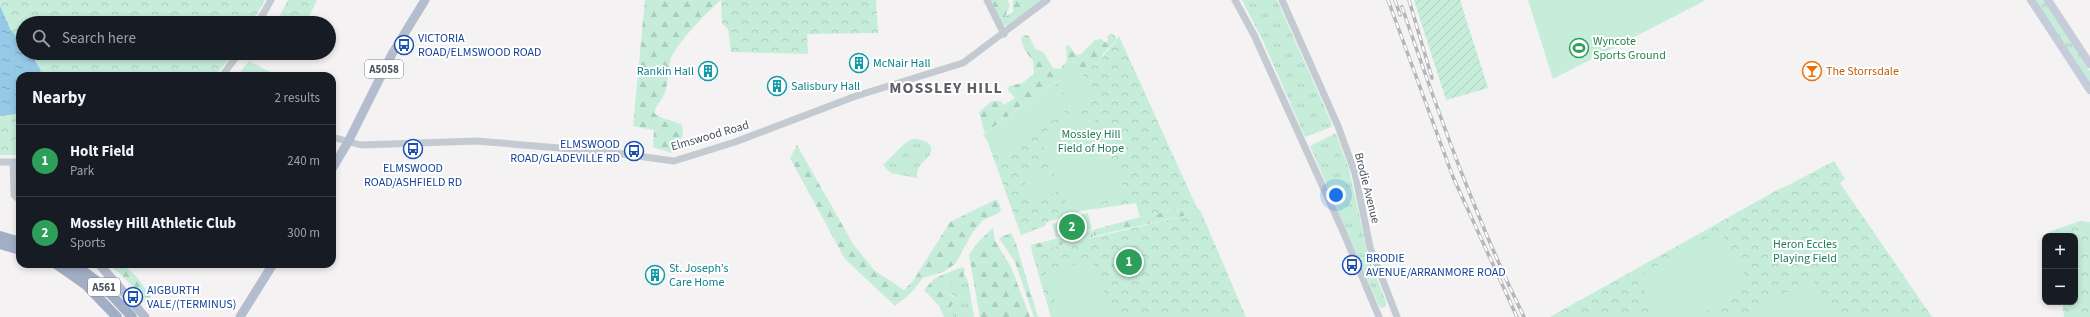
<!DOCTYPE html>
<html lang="en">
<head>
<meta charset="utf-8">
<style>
	:root { --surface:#171b24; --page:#242831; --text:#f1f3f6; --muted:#9ea1a6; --line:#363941; --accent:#7c3aed }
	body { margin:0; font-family:"Source Sans 3",sans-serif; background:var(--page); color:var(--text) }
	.controls { position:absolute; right:12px; bottom:12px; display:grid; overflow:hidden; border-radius:8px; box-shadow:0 2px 6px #0003 }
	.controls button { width:36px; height:36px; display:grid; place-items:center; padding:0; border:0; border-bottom:1px solid var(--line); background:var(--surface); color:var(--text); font:20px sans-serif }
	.you { position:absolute; left:1336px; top:195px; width:14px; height:14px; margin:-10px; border:3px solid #fff; border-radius:50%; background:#1a73e8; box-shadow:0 0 0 6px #1a73e833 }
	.badge { display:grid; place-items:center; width:26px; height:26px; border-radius:50%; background:var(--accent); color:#fff; font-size:13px; font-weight:700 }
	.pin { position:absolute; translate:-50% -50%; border:2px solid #fff; box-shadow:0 1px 4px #0006 }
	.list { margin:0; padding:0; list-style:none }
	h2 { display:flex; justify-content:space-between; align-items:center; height:52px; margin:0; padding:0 16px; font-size:17px }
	h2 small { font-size:13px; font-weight:400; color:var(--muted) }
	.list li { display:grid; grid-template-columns:26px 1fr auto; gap:12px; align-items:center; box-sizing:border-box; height:72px; padding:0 16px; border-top:1px solid var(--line) }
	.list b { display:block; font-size:15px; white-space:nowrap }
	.list p { margin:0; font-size:13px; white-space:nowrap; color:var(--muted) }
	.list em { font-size:13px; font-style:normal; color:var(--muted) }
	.icon { flex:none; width:22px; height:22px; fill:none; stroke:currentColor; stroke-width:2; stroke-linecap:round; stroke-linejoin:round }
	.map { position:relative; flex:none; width:2090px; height:317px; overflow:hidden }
	.search { position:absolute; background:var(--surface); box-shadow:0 2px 6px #0003; left:16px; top:16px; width:320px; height:44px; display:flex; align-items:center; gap:10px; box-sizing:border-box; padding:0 14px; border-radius:22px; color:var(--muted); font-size:15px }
	.panel { position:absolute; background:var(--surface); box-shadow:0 2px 6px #0003; left:16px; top:72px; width:320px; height:196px; border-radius:12px }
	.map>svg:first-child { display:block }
	.grass { fill:url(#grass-tufts) }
	.forest { fill:url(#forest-firs) }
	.park { fill:url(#park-crowns) }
	.garden { fill:url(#garden-furrows) }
	.pitch { fill:#c5edda }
	.water { fill:url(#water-ripples) }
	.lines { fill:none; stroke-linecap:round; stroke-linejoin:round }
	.tertiary { stroke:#c4cad2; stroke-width:7 }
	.secondary { stroke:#c6ccd9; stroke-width:8 }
	.primary { stroke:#b4bdce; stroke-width:9 }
	.trunk { stroke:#a1aec5; stroke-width:10 }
	.rail-casing { stroke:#b4b6bb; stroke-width:3.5 }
	.rail { stroke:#fff; stroke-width:2; stroke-dasharray:6; stroke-linecap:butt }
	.labels { text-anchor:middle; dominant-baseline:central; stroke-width:4; stroke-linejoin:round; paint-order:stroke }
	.shield { fill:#fff; stroke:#81868e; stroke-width:1 }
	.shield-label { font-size:11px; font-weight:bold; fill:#4b525e }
	.transit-label { font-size:12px; fill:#164399; stroke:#fff; text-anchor:start }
	.leisure-label { font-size:12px; fill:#27864d; stroke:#fff; text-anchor:start }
	.culture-label { font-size:12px; fill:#0d838f; stroke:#fff; text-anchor:start }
	.food-label { font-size:12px; fill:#c56008; stroke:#fff; text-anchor:start }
	.park-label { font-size:12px; fill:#1f7c5b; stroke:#fff }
	.street-label { font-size:12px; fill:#4b525e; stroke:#fff }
	.district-label { font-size:16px; font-weight:bold; letter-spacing:1px; fill:#5f6166; stroke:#fff }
</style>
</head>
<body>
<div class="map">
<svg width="2090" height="317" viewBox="0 0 2090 317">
	<defs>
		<pattern id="grass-tufts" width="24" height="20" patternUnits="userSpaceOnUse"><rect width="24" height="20" fill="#c5edda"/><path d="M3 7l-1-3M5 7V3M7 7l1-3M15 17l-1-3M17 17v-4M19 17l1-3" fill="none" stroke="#abcdbe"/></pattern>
		<pattern id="forest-firs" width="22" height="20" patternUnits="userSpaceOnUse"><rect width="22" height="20" fill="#c5edda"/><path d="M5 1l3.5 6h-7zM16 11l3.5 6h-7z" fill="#abcdbe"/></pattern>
		<pattern id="park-crowns" width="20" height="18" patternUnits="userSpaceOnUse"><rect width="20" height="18" fill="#c5edda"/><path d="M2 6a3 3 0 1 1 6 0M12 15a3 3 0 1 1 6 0" fill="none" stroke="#abcdbe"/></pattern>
		<pattern id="garden-furrows" width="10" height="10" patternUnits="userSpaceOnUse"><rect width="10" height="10" fill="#c5edda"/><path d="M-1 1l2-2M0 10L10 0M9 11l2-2" fill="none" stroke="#abcdbe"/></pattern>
		<pattern id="water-ripples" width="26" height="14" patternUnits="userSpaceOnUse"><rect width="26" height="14" fill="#95cae7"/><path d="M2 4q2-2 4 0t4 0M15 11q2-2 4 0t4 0" fill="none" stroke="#7ca7be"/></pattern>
	</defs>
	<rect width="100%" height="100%" fill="#f4f2f2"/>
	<path class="grass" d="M 1242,0 L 1277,0 L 1332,124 L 1331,127 L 1305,137 L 1263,41 Z
		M 2035,0 L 2044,0 L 2090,71 L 2090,85 Z
		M 1334,134 L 1336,134 L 1349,169 L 1368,255 L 1386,302 L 1386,306 L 1382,308 L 1379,306 L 1310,146 Z
		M 912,139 C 920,139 936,141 930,154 C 928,159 920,163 918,169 C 917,171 917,176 917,178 L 891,173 L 883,165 L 903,145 Z
		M 964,274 L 968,281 L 974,317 L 953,317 L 953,311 L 951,306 L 955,296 L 946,293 L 945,290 L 948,283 Z"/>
	<path class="forest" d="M 645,0 L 721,0 C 708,11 677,43 671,58 C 667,70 669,83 664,95 C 661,102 657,103 654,113 C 663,120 673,120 682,125 L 683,135 L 672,153 L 653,147 L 654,130 L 633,126 Z
		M 990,0 L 1007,0 L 1010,5 L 1005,17 L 1013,12 L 1013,0 L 1048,0 L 1007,26 L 1004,25 L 1003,29 Z
		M 1112,33 L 1117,39 L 1103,54 L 1101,62 L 1054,83 L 985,133 L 979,112 L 992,101 L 1001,101 L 1004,105 L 1015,98 L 1008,90 L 1009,86 L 1022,83 L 1034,74 L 1033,61 L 1024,49 L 1021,39 L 1024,35 L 1029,36 L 1035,49 L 1043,52 L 1053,68 L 1060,69 L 1067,61 L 1066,46 L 1069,45 L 1075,54 L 1080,55 L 1095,40 L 1101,39 L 1106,43 L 1108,40 L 1107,36 Z
		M 797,145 L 853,244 L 874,270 L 904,290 L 913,281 L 950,222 L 997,199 L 1001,209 L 999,213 L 983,220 L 973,232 L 955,264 L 943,272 L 923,278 L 910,294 L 895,306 L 845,259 L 790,158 Z
		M 1196,206 L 1201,212 L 1094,236 L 1093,230 L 1140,217 Z
		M 993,228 L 995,241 L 1011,267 L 1030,317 L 980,317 L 969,255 L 979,241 Z
		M 1092,230 L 1093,237 L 1032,252 L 1031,245 Z
		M 1011,233 L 1016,244 L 1038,317 L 1034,317 L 1015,262 L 999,238 Z
		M 106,264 L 122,264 L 137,277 L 152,299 L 150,304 L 147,304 C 135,290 123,273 106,264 Z
		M 962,267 L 965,269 L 963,279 L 948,283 L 945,290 L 946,293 L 957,299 L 951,306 L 953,311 L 953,317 L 944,317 L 939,306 L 924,290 L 935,278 Z"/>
	<path class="park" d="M 0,0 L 265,0 L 252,23 L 23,23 L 23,53 L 234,53 L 215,76 L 20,76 L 20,155 L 0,155 Z
		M 288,0 L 317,0 L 306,23 L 276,23 Z
		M 721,0 L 876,0 L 878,33 L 807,34 L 808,54 L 731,52 L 728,29 L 722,23 Z
		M 1119,36 L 1196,206 L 1140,217 L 1136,203 L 1080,211 L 1047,222 L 1045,226 L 1021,235 L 987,140 L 983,135 L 1077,68 L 1085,69 L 1089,62 L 1095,65 L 1101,62 C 1104,51 1114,46 1119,36 Z
		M 1834,161 L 1845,179 L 1840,183 L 1932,317 L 1550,317 L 1781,188 L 1785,187 Z
		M 1201,212 L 1246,317 L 1051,317 L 1032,252 Z
		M 2080,221 L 2090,222 L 2090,317 L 2064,317 L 2062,302 L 2075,302 L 2075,236 L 2050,236 L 2049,232 Z"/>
	<path class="garden" d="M 1414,0 L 1460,0 L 1488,88 L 1446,100 Z"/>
	<path class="pitch" d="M 1528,0 L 1706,0 L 1553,79 Z
		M 249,61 L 276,75 L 276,76 L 237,76 Z
		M 1077,68 L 1096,91 L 1076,108 L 1057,85 Z
		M 1054,83 L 1072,106 L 1002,159 L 983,135 Z
		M 1091,112 L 1126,193 L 1071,214 L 1038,134 Z
		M 1048,167 L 1059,191 L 1032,202 L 1023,178 Z
		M 1088,213 L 1092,229 L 1056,238 L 1052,224 L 1061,222 L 1062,225 L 1068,223 L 1067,218 Z
		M 1720,231 L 1751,286 L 1694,317 L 1659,317 L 1637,277 Z
		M 1092,259 L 1112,317 L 1060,317 L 1046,273 Z
		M 1812,278 L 1834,317 L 1761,317 L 1757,309 Z"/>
	<path class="water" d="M 0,6 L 10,29 L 23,45 L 23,53 L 30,53 L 40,69 L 42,76 L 20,76 L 20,112 L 16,114 L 0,116 Z"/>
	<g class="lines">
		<path class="tertiary" d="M 987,0 L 1004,34
			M 1235,0 L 1254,35 L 1342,229 L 1379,317
			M 1282,0 L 1338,126 L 1355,173 L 1370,247 L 1397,317
			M 258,23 L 271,0
			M 222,76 L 239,53
			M 332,137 L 361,145 L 476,141 L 608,152 L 674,161 L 735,142 L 856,96 L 963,63 L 1047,0
			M 0,162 L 20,162
			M 13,162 L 14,195 L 20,200"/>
		<path class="secondary" d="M 2031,0 L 2090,90
			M 2048,0 L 2090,64"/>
		<path class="primary" d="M 332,169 L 348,142 L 392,54 L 425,0
			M 99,264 L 145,317
			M 240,317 L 273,264"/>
		<path class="trunk" d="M 0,236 L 20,242
			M 0,244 L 20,250
			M 56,264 L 86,285 L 117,317
			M 71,264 C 96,277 113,296 132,317"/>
		<g class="rail-casing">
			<path id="rail" d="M 1388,0 L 1453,177 L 1517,317
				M 1395,0 L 1400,15
				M 1409,0 L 1432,78
				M 1402,7 C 1438,112 1475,217 1524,317"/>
		</g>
		<use href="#rail" class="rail"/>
	</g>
	<defs>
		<g id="bus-ring" transform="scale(1)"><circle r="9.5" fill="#fff" stroke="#1a4fb4" stroke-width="1.5"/><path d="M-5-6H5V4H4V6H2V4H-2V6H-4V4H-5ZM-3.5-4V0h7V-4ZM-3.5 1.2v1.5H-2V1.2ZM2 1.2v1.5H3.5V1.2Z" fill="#1a4fb4"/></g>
		<g id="stadium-ring" transform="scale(1)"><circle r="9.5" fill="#fff" stroke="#2e9e5b" stroke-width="1.5"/><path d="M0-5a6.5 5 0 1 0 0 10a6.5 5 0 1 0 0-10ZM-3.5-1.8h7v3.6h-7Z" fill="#2e9e5b"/></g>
		<g id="building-ring" transform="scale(1)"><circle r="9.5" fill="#fff" stroke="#0f9aa8" stroke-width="1.5"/><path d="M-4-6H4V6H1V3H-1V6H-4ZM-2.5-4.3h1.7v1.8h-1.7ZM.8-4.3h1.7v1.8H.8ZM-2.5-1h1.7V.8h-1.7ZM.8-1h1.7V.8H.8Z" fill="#0f9aa8"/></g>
		<g id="bar-ring" transform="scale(1)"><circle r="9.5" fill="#fff" stroke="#e8710a" stroke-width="1.5"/><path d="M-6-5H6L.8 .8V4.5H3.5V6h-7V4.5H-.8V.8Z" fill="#e8710a"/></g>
	</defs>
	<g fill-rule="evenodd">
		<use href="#bus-ring" x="404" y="45"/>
		<use href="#stadium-ring" x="1579" y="48"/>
		<use href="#building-ring" x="859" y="63"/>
		<use href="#building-ring" x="708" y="71"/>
		<use href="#bar-ring" x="1812" y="71"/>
		<use href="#building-ring" x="777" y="86"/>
		<use href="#bus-ring" x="413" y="149"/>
		<use href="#bus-ring" x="634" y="151"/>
		<use href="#bus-ring" x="1352" y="265"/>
		<use href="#building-ring" x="655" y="275"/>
		<use href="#bus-ring" x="133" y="297"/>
	</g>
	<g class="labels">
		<g class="shield">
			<rect x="365" y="60" width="38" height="18" rx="3"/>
			<rect x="88" y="278" width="32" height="18" rx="3"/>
		</g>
		<g class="shield-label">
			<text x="384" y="69">A5058</text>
			<text x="104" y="287">A561</text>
		</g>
		<g class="transit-label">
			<text x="418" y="38">VICTORIA<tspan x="418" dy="14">ROAD/ELMSWOOD ROAD</tspan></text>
			<text x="620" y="144" text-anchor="end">ELMSWOOD<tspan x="620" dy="14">ROAD/GLADEVILLE RD</tspan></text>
			<text x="413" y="168" text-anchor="middle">ELMSWOOD<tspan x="413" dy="14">ROAD/ASHFIELD RD</tspan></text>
			<text x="1366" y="258">BRODIE<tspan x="1366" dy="14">AVENUE/ARRANMORE ROAD</tspan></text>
			<text x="147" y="290">AIGBURTH<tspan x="147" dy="14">VALE/(TERMINUS)</tspan></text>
		</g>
		<g class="leisure-label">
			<text x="1593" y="41">Wyncote<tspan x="1593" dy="14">Sports Ground</tspan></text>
		</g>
		<g class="culture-label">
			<text x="873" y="63">McNair Hall</text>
			<text x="694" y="71" text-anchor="end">Rankin Hall</text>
			<text x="791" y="86">Salisbury Hall</text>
			<text x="669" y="268">St. Joseph’s<tspan x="669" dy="14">Care Home</tspan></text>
		</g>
		<g class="food-label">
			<text x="1826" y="71">The Storrsdale</text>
		</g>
		<g class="park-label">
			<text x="1091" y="134">Mossley Hill<tspan x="1091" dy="14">Field of Hope</tspan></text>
			<text x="1805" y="244">Heron Eccles<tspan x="1805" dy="14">Playing Field</tspan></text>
		</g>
		<g class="street-label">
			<text transform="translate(710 136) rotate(-16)">Elmswood Road</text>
			<text transform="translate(1367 188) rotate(76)">Brodie Avenue</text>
		</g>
		<g class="district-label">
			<text x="946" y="88">MOSSLEY HILL</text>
		</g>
	</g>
</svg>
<div class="controls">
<button>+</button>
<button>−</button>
</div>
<div class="you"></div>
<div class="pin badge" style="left:1129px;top:262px;background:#2e9e5b">1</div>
<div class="pin badge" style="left:1072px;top:227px;background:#2e9e5b">2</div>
<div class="search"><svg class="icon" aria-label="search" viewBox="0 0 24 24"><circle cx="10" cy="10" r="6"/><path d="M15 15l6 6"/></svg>Search here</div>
<section class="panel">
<h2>Nearby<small>2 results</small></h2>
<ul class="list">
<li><span class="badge" style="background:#2e9e5b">1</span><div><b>Holt Field</b><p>Park</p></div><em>240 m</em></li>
<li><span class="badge" style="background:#2e9e5b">2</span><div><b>Mossley Hill Athletic Club</b><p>Sports</p></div><em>300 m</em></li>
</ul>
</section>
</div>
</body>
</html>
